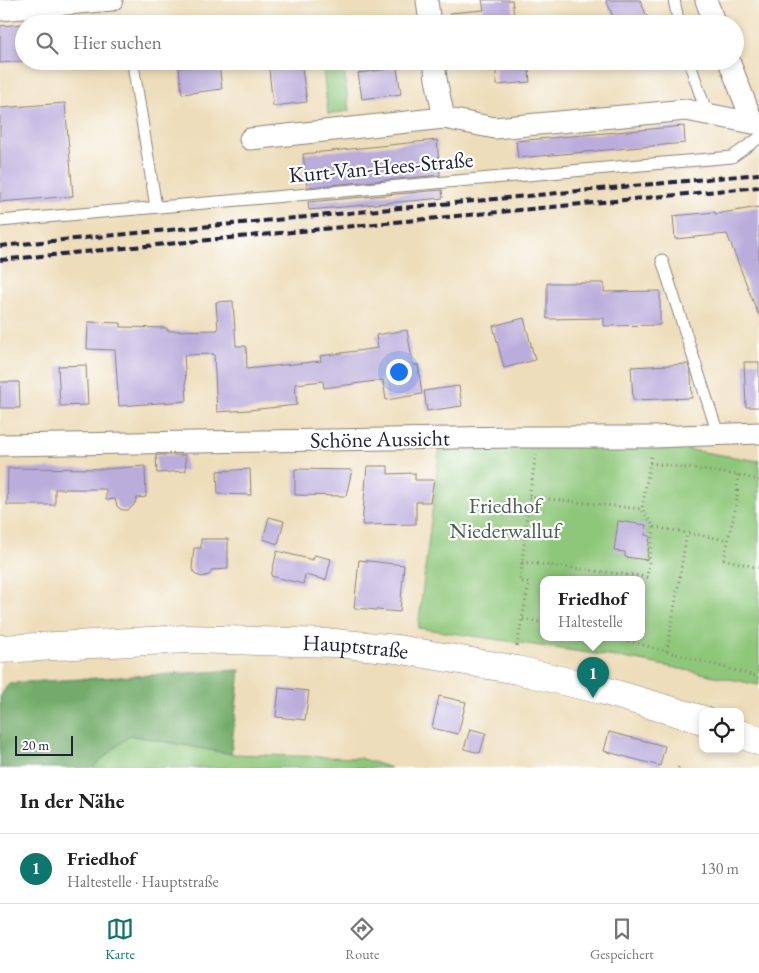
<!DOCTYPE html>
<html lang="de">
<head>
<meta charset="utf-8">
<style>
	:root { --surface:#fff; --page:#f2f2f2; --text:#222; --muted:#767676; --line:#e0e0e0; --accent:#0f766e }
	body { margin:0; font-family:"EB Garamond",serif; background:var(--page); color:var(--text) }
	.controls { position:absolute; right:15px; bottom:15px; display:grid; overflow:hidden; border-radius:10px; box-shadow:0 2px 8px #0003 }
	.controls button { width:45px; height:45px; display:grid; place-items:center; padding:0; border:0; border-bottom:1px solid var(--line); background:var(--surface); color:var(--text); font:25px sans-serif }
	.scale { position:absolute; left:15px; bottom:12px; width:58px; box-sizing:border-box; padding-left:5px; border:2px solid #22223b; border-top:0; font-size:14px; line-height:18px; white-space:nowrap; color:#22223b; -webkit-text-stroke:4px #fff; paint-order:stroke }
	.you { position:absolute; left:398px; top:371px; width:18px; height:18px; margin:-12px; border:4px solid #fff; border-radius:50%; background:#1a73e8; box-shadow:0 0 0 8px #1a73e833 }
	.badge { display:grid; place-items:center; width:32px; height:32px; border-radius:50%; background:var(--accent); color:#fff; font-size:16px; font-weight:700 }
	.pin { position:absolute; translate:-50% -41px; filter:drop-shadow(0 1px 2px #0008) }
	.pin::after { content:''; position:absolute; top:26px; width:18px; height:15px; background:inherit; clip-path:polygon(0 0,100% 0,50% 100%) }
	.popup { position:absolute; left:540px; top:576px; width:105px; height:65px; box-sizing:border-box; display:grid; place-content:center; border-radius:10px; background:var(--surface); filter:drop-shadow(0 1px 4px #0005); font-size:16px; white-space:nowrap; color:var(--muted) }
	.popup b { font-size:19px; color:var(--text) }
	.popup::after { content:''; position:absolute; left:50%; top:100%; margin-left:-10px; border:10px solid transparent; border-top-color:var(--surface) }
	.list { margin:0; padding:0; list-style:none }
	h2 { display:flex; justify-content:space-between; align-items:center; height:65px; margin:0; padding:0 20px; font-size:21px }
	h2 small { font-size:16px; font-weight:400; color:var(--muted) }
	.list li { display:grid; grid-template-columns:32px 1fr auto; gap:15px; align-items:center; box-sizing:border-box; height:70px; padding:0 20px; border-top:1px solid var(--line) }
	.list b { display:block; font-size:19px; white-space:nowrap }
	.list p { margin:0; font-size:16px; white-space:nowrap; color:var(--muted) }
	.list em { font-size:16px; font-style:normal; color:var(--muted) }
	.icon { flex:none; width:28px; height:28px; fill:none; stroke:currentColor; stroke-width:2; stroke-linecap:round; stroke-linejoin:round }
	.map { position:relative; flex:none; width:759px; height:768px; overflow:hidden }
	.search { position:absolute; background:var(--surface); box-shadow:0 2px 8px #0003; left:15px; right:15px; top:15px; height:55px; display:flex; align-items:center; gap:12px; box-sizing:border-box; padding:0 18px; border-radius:28px; color:var(--muted); font-size:19px }
	.sheet { height:135px; background:var(--surface) }
	nav { display:flex; justify-content:space-around; align-items:center; box-sizing:border-box; height:70px; border-top:1px solid var(--line); background:var(--surface); font-size:14px; color:var(--muted) }
	nav a { display:grid; justify-items:center; gap:2px }
	nav .on { color:var(--accent) }
	.map>svg:first-child { display:block }
	.green { fill:#8fc77a; stroke:#58745a; fill-rule:evenodd }
	.forest { fill:#73ac6a; stroke:#4a6752 }
	.building { fill:#baacdb }
	.lines { fill:none; stroke-linecap:round; stroke-linejoin:round }
	.lane-casing { stroke:#88807a; stroke-width:13 }
	.street-casing { stroke:#88807a; stroke-width:23 }
	.secondary-casing { stroke:#88807a; stroke-width:29 }
	.path { stroke:#88807a; stroke-width:3; stroke-dasharray:1 4; stroke-linecap:butt }
	.lane { stroke:#fff; stroke-width:11 }
	.street { stroke:#fff; stroke-width:21 }
	.secondary { stroke:#fff; stroke-width:28 }
	.rail { stroke:#22223b; stroke-width:4; stroke-dasharray:8 4; stroke-linecap:butt }
	.labels { text-anchor:middle; dominant-baseline:central; stroke-width:4.5; stroke-linejoin:round; paint-order:stroke }
	.street-label { font-size:22px; fill:#22223b; stroke:#fff }
	.park-label { font-size:22px; fill:#485c51; stroke:#fff }
</style>
</head>
<body>
<div class="map">
<svg width="759" height="768" viewBox="0 0 759 768">
	<rect width="100%" height="100%" fill="#fff"/>
	<filter id="ink" filterUnits="userSpaceOnUse"><feTurbulence type="fractalNoise" baseFrequency=".02" numOctaves="2"/><feDisplacementMap in="SourceGraphic" scale="10" xChannelSelector="R" yChannelSelector="G"/><feConvolveMatrix kernelMatrix="1 2 1 2 8 2 1 2 1" color-interpolation-filters="sRGB"/></filter>
	<filter id="wash" filterUnits="userSpaceOnUse"><feTurbulence type="fractalNoise" baseFrequency=".0096" numOctaves="4" result="noise"/><feDisplacementMap in="SourceGraphic" scale="20" xChannelSelector="R" yChannelSelector="G"/><feGaussianBlur stdDeviation="1.12" result="paint"/><feColorMatrix in="noise" values="0 0 0 0 0 0 0 0 0 0 0 0 0 0 0 0 0 1.4 0 .05"/><feComposite in="paint" operator="in"/></filter>
	<g filter="url(#wash)">
		<rect width="100%" height="100%" fill="#edddba"/>
		<path class="green" d="M 322,61 L 343,61 L 349,111 L 328,114 Z
			M 653,444 L 759,461 L 759,685 L 636,660 L 418,628 L 440,446 ZM 544,579 L 642,579 L 642,637 L 544,637 Z
			M 129,735 L 231,754 L 360,758 L 391,768 L 92,768 Z"/>
		<path class="forest" d="M 240,670 L 231,754 L 130,735 L 92,768 L 0,768 L 0,697 L 9,683 Z"/>
		<g id="blocks">
			<path class="building" d="M 482,0 L 512,0 L 515,24 L 451,24 L 450,13 L 484,10 Z
				M 606,0 L 640,0 L 650,24 L 616,24 Z
				M 24,24 L 24,61 L 0,63 L 0,26 Z
				M 268,61 L 301,61 L 307,102 L 273,106 Z
				M 495,61 L 528,61 L 530,82 L 497,85 Z
				M 219,63 L 222,89 L 182,94 L 179,68 Z
				M 397,68 L 401,94 L 362,99 L 358,73 Z
				M 65,103 L 73,196 L 0,202 L 0,108 Z
				M 684,126 L 685,143 L 518,158 L 516,141 Z
				M 437,140 L 440,175 L 307,187 L 303,154 Z
				M 442,190 L 443,198 L 309,210 L 308,202 Z
				M 759,207 L 759,314 L 758,314 L 727,234 L 675,239 L 673,216 L 715,212 L 715,214 Z
				M 547,283 L 604,283 L 604,292 L 660,291 L 660,325 L 604,326 L 604,318 L 547,319 Z
				M 233,301 L 236,346 L 246,346 L 247,369 L 321,361 L 320,356 L 378,348 L 376,335 L 407,330 L 413,365 L 418,365 L 422,394 L 386,400 L 383,380 L 324,388 L 323,381 L 295,384 L 297,405 L 249,410 L 217,412 L 214,354 L 184,355 L 187,401 L 119,406 L 115,350 L 87,349 L 88,322 L 121,323 L 121,327 L 167,328 L 167,331 L 218,330 L 216,302 Z
				M 524,318 L 535,360 L 504,368 L 493,326 Z
				M 744,362 L 759,362 L 759,407 L 746,407 Z
				M 688,364 L 691,375 L 692,398 L 633,400 L 631,367 Z
				M 86,365 L 88,405 L 60,406 L 58,366 Z
				M 0,382 L 19,382 L 20,408 L 0,408 Z
				M 459,386 L 462,406 L 427,411 L 424,391 Z
				M 156,455 L 185,455 L 186,471 L 157,473 Z
				M 145,466 L 146,497 L 137,498 L 134,505 L 128,510 L 124,510 L 120,509 L 117,506 L 115,499 L 106,500 L 106,489 L 55,489 L 55,505 L 7,505 L 8,468 L 105,469 Z
				M 367,466 L 388,466 L 388,474 L 415,473 L 415,480 L 434,480 L 430,502 L 416,502 L 416,524 L 362,525 Z
				M 250,469 L 251,495 L 218,494 L 217,471 Z
				M 295,469 L 352,470 L 346,496 L 295,495 Z
				M 269,517 L 284,521 L 278,544 L 263,539 Z
				M 618,521 L 646,525 L 645,535 L 650,536 L 647,560 L 625,557 L 625,552 L 614,551 Z
				M 201,539 L 228,539 L 228,569 L 213,570 L 209,575 L 202,577 L 196,575 L 192,569 L 194,548 L 201,548 Z
				M 277,551 L 313,560 L 314,555 L 331,559 L 326,580 L 305,575 L 303,584 L 271,576 Z
				M 359,560 L 404,565 L 400,612 L 354,608 Z
				M 279,688 L 309,691 L 305,720 L 276,717 Z
				M 439,696 L 466,702 L 458,734 L 432,728 Z
				M 470,729 L 486,733 L 480,753 L 464,749 Z
				M 609,732 L 665,746 L 660,766 L 604,751 Z"/>
		</g>
	</g>
	<g filter="url(#ink)">
		<use href="#blocks" fill-opacity="0" stroke="#88807a" stroke-width="1"/>
		<g class="lines">
			<g class="lane-casing">
				<path id="lane" d="M 674,0 L 679,24
					M 689,61 L 707,114
					M 134,71 L 156,207
					M 0,221 L 732,157 L 759,138
					M 662,260 L 718,434"/>
			</g>
			<g class="street-casing">
				<path id="street" d="M 427,0 L 430,24
					M 706,0 L 715,24
					M 0,10 L 112,0
					M 434,61 L 436,79 L 444,118
					M 729,61 L 753,123 L 759,124
					M 250,139 L 444,118 L 495,128 L 686,110 L 753,123
					M 0,445 L 515,437 L 654,437 L 759,433"/>
			</g>
			<g class="secondary-casing">
				<g id="secondary">
					<path id="s1" d="M 0,649 L 186,639 L 335,643 L 397,649 L 517,670 L 602,690 L 703,720"/>
					<path d="M 740,734 L 759,741"/>
				</g>
			</g>
			<path class="path" d="M 650,463 L 738,475 L 759,480
				M 738,475 L 737,500 L 724,559 L 759,568
				M 529,497 L 642,509
				M 654,527 L 727,540
				M 522,562 L 647,577 L 654,527 L 642,509 L 651,456
				M 523,619 L 544,623
				M 614,637 L 759,677
				M 517,646 L 529,583 L 520,581 L 529,497 L 536,455
				M 667,651 L 687,533
				M 678,768 L 679,766"/>
			<use href="#lane" class="lane"/>
			<use href="#street" class="street"/>
			<use href="#secondary" class="secondary"/>
			<path class="rail" d="M 0,246 L 759,174
				M 0,260 L 759,187"/>
		</g>
	</g>
	<g class="labels">
		<g class="street-label">
			<text transform="translate(381 167) rotate(-5)">Kurt-Van-Hees-Straße</text>
			<text transform="translate(380 439) rotate(-1)">Schöne Aussicht</text>
			<text stroke="none"><textPath href="#s1" startOffset="356">Hauptstraße</textPath></text>
		</g>
		<g class="park-label">
			<text x="505" y="505">Friedhof<tspan x="505" dy="25">Niederwalluf</tspan></text>
		</g>
	</g>
</svg>
<div class="controls">
<button><svg class="icon" aria-label="locate" viewBox="0 0 24 24"><circle cx="12" cy="12" r="6"/><path d="M12 2v4M12 18v4M2 12h4M18 12h4"/></svg></button>
</div>
<div class="scale">20 m</div>
<div class="you"></div>
<div class="pin badge" style="left:593px;top:698px">1</div>
<div class="popup"><b>Friedhof</b>Haltestelle</div>
<div class="search"><svg class="icon" aria-label="search" viewBox="0 0 24 24"><circle cx="10" cy="10" r="6"/><path d="M15 15l6 6"/></svg>Hier suchen</div>
</div>
<section class="sheet">
<h2>In der Nähe<small></small></h2>
<ul class="list">
<li><span class="badge">1</span><div><b>Friedhof</b><p>Haltestelle · Hauptstraße</p></div><em>130 m</em></li>
</ul>
</section>
<nav>
<a class="on"><svg class="icon" aria-label="map" viewBox="0 0 24 24"><path d="M3 6l6-2 6 2 6-2v14l-6 2-6-2-6 2zM9 4v14M15 6v14"/></svg>Karte</a>
<a><svg class="icon" aria-label="directions" viewBox="0 0 24 24"><path d="M12 3l9 9-9 9-9-9zM9 14v-3h6M13 9l2 2-2 2"/></svg>Route</a>
<a><svg class="icon" aria-label="saved" viewBox="0 0 24 24"><path d="M7 4h10v16l-5-4-5 4z"/></svg>Gespeichert</a>
</nav>
</body>
</html>
